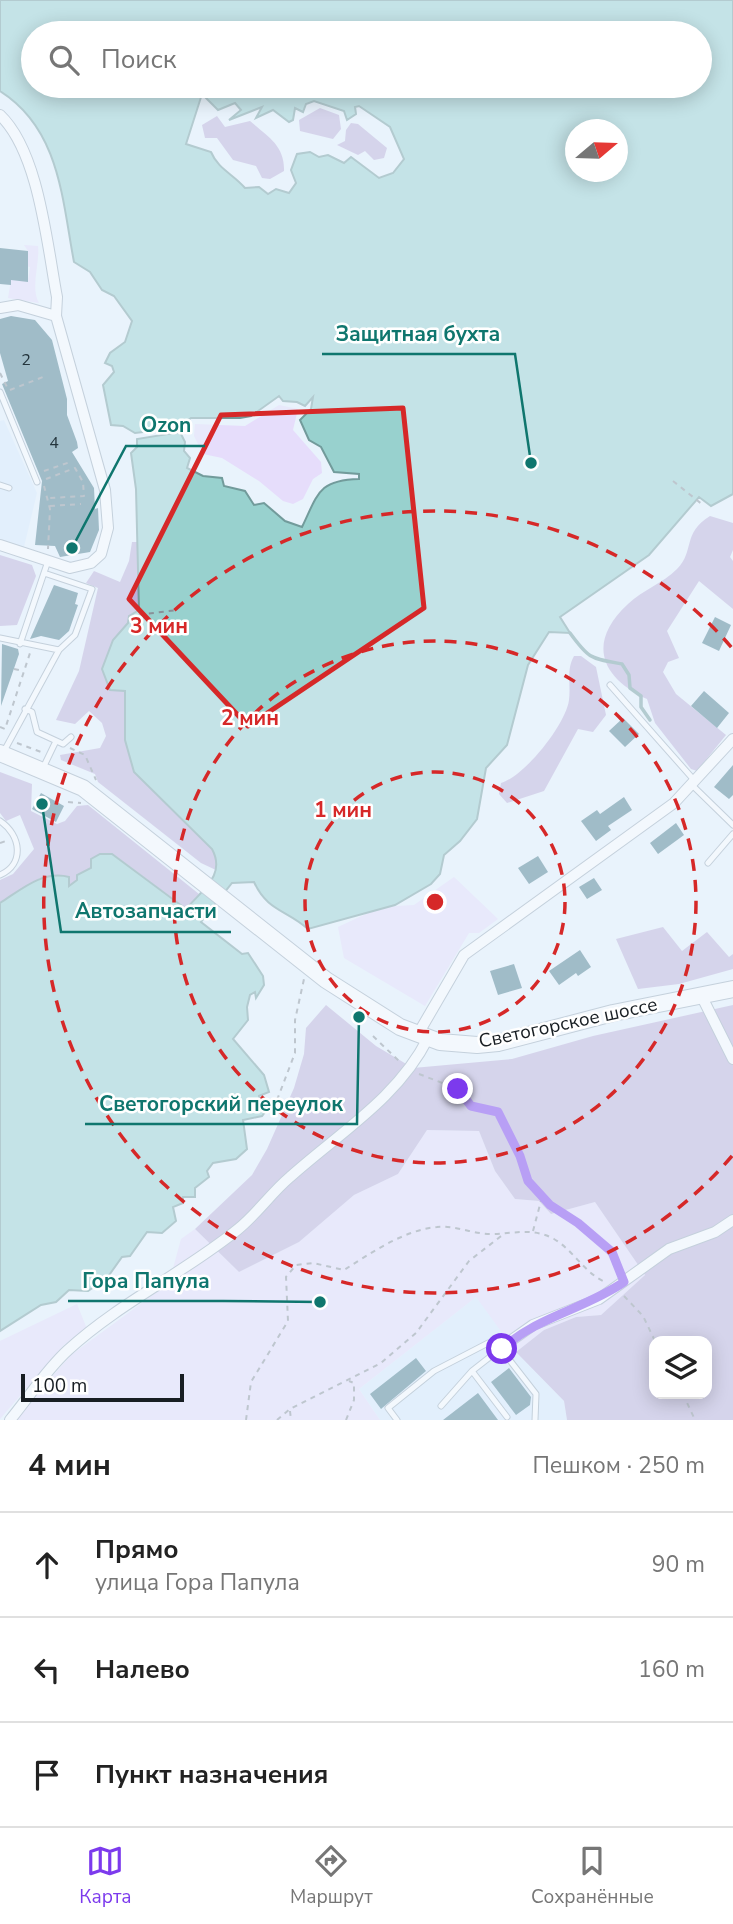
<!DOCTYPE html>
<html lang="ru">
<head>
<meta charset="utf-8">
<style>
	:root { --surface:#fff; --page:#f2f2f2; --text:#222; --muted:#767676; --line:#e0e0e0; --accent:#7c3aed }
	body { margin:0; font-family:"Nunito Sans",sans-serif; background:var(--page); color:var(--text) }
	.controls { position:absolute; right:21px; bottom:21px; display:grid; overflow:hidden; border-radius:14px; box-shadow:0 4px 18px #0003 }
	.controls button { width:63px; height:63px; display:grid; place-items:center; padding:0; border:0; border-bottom:2px solid var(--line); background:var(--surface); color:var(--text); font:35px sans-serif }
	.compass { position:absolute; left:565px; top:119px; width:63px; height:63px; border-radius:50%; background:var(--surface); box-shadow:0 4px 18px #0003; rotate:71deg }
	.scale { position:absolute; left:21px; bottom:18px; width:163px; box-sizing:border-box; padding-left:7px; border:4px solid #181e23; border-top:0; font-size:19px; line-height:24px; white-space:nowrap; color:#181e23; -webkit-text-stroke:5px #fff; paint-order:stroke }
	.stop { position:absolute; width:21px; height:21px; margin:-16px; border:5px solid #7c3aed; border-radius:50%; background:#fff }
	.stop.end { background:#7c3aed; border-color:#fff; box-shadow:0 2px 7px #0008 }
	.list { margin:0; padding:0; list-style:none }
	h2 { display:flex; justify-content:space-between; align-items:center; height:91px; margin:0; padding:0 28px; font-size:30px }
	h2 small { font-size:23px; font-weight:400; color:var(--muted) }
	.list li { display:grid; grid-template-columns:46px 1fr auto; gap:21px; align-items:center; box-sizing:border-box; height:105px; padding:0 28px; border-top:2px solid var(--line) }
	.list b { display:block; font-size:26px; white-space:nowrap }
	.list p { margin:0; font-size:23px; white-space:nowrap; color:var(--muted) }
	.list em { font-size:23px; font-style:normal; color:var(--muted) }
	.icon { flex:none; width:38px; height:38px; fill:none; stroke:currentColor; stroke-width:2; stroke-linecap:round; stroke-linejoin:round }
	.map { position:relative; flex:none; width:733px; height:1420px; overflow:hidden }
	.search { position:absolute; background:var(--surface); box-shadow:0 4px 18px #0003; left:21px; right:21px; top:21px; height:77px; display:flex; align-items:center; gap:18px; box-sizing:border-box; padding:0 24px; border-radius:38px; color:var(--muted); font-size:26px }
	.sheet { height:406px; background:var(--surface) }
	nav { display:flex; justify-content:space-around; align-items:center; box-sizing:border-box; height:98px; border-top:2px solid var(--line); background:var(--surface); font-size:19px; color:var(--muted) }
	nav a { display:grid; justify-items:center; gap:4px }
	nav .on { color:var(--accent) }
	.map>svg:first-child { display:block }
	.built { fill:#daecfd }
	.green { fill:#e6ddfb }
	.forest { fill:#bdafd8; fill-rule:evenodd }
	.water { fill:#98d1ce; stroke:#729b9b; stroke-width:2; fill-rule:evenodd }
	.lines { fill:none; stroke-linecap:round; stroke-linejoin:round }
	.stream { stroke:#729b9b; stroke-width:3.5 }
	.building { fill:#487b8a }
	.service-casing { stroke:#98a8b6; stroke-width:7 }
	.minor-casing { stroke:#98a8b6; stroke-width:12 }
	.primary-casing { stroke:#98a8b6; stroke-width:18 }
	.path { stroke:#899198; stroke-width:2; stroke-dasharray:5 5; stroke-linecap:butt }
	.service { stroke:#fff; stroke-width:5 }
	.minor { stroke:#fff; stroke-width:10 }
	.primary { stroke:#fff; stroke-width:16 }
	.route { stroke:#7c3aed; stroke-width:9 }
	.marked { fill:none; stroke:#d62828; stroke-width:5; stroke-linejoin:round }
	.ring { fill:none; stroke:#d62828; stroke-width:3.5; stroke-dasharray:12 9 }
	.labels { text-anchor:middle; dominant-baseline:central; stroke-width:5; stroke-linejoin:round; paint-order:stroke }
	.number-label { font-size:16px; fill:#24353d }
	.street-label { font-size:19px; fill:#181e23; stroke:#fff }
	.centre { fill:#d62828; stroke:#fff; stroke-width:3.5 }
	.ring-label { font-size:21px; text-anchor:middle; font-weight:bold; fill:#d62828; stroke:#fff; stroke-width:5; stroke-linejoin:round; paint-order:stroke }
	.leader { fill:none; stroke:#0f766e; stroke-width:2.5 }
	.callout-dot { fill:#0f766e; stroke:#fff; stroke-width:2.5 }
	.callout-label { font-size:21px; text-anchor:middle; font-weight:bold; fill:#0f766e; stroke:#fff; stroke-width:5; stroke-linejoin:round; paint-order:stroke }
</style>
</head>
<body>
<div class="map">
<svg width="733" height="1420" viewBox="0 0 733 1420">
	<rect width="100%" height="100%" fill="#e9f3fc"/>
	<path class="built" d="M 4,420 L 37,493 L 24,547 L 0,539 L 0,421 Z
		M 477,1296 L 516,1352 L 564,1401 L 567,1420 L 380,1420 L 359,1389 Z"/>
	<path class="green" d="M 24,245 L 38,246 C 40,263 30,288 39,303 L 8,298 L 11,280 L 28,281 L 30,267 L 26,266 L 28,251 Z
		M 279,405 L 298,409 L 293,430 L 321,462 L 322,473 L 313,479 L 303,499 L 293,504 L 283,501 L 259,481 L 222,458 L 203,454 L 194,436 L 195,424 L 245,426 Z
		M 454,877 L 498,919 L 479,933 L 469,933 L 425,1006 L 344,958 L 338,927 L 381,907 L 414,905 Z
		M 427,1130 L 479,1131 L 495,1171 L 515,1199 L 539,1201 L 551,1214 L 595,1202 L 645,1275 L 601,1315 L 576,1317 L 544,1330 L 516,1352 L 476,1297 L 359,1389 L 380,1420 L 14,1420 L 71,1355 L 169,1283 L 181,1239 L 195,1229 L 239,1272 L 299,1242 L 354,1195 L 398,1174 Z
		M 77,1304 L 87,1329 L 64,1345 L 0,1419 L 0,1341 Z"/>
	<path class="forest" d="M 320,108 L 339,115 L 341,129 L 333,139 L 300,131 L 299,120 Z
		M 217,116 L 225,127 L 250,121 C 267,136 285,145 284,171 L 270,179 L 262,178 L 256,166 L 233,160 L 217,138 L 205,138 L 202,125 Z
		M 351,123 L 358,124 L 387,148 L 384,158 L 374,160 L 365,151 L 358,155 L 337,145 L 345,141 L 346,130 Z
		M 710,516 L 733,523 L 733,550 L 730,557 L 733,561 L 733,609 L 699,581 L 667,631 L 679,658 L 668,662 L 663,672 L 676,694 L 726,735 L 697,771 L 691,769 L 655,723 L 647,699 C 600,677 587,642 628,604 C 643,590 663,583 677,569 C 695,551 682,533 710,516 Z
		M 132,542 L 138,542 L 139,610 L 129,616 L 128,623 L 113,640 L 125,690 L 125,740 L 134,772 L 212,849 L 219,861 L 218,871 L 201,863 L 98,782 L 95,774 L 61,760 L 60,755 L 100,748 L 106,736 L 102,723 L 89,711 L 75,724 L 56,720 L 79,671 L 98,588 L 86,583 L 94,571 L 120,582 L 129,561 Z
		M 0,555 L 32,565 L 36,576 L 17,625 L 0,626 Z
		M 574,656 L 581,656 L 596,667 L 606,715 L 593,732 L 578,729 L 544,791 L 507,803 L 499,794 L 501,783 C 525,776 566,724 569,700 C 571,684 566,670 574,656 Z
		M 0,772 L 32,784 L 31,811 L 57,824 L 65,821 L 77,806 L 88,805 L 199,894 L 187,909 L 113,854 L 101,854 L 92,868 L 77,875 L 77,880 L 68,887 L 69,877 L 40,878 L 0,903 L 0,880 L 13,874 L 34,849 L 20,815 L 6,821 L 0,813 Z
		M 663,927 L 682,951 L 707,932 L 729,957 L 733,954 L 733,969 L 679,984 L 638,989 L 616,939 Z
		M 326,1005 L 376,1046 L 413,1068 L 512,1059 L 593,1036 L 733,1005 L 733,1420 L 567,1420 L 564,1401 L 516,1352 L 544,1330 L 576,1317 L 601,1315 L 645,1275 L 595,1202 L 551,1214 L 539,1201 L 515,1199 L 495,1171 L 479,1131 L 427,1130 L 398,1174 L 354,1195 L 299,1242 L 239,1272 L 195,1229 L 252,1175 L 267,1149 L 294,1088 L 304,1054 L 306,1028 ZM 654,1341 L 707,1341 L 707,1394 L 654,1394 Z"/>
	<path class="water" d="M 0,0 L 733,0 L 733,494 L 711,506 L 699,497 L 649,555 L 560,617 L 570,633 L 549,632 L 528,665 L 507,745 L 486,768 L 477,819 L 460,841 L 444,855 L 440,874 L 431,884 L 395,905 L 308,929 C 287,910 267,911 254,882 L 232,883 L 201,922 L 242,954 L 248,953 L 263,976 L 264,985 L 256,998 L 255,992 L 250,995 L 247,1007 L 248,1020 L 233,1039 L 264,1075 L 269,1092 L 259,1096 L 261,1111 L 265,1112 L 262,1116 L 243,1120 L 247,1149 L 236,1159 L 213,1163 L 207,1171 L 209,1177 L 195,1188 L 195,1197 L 183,1197 L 183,1203 L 173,1207 L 176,1221 L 162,1233 L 147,1232 L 130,1256 L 122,1257 L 107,1278 L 88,1291 L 69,1290 L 56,1302 L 41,1305 L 0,1331 L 0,903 C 22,889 43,870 69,877 L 69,886 L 77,880 L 77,875 L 91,868 L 91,859 L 100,854 L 112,854 L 186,909 C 203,889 226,875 212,849 L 134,772 L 125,740 L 125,691 L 110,690 L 102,669 L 113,640 L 128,623 L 129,616 L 139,610 L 136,489 L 131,453 L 137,447 L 137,439 L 180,432 L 185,442 L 184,451 L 190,458 L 187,468 L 203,476 L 222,478 L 224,486 L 245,491 L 254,505 L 264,503 L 285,521 L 302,527 C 318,494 318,480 359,479 L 359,474 L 334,472 L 321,447 L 309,440 L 300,420 L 311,409 L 313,397 L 305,406 L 297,402 L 283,401 L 279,396 L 251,416 L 240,418 L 191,418 L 177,428 L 135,433 L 123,426 L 111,425 L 103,385 L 114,372 L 112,366 L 105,363 L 110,353 L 125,342 L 132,321 L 114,296 L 102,290 L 90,272 L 74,262 C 62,199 60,129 0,91 ZM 33,33 L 700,33 L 700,86 L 33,86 ZM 202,94 L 218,110 L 235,103 L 241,110 L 229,120 L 262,107 L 256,118 L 273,110 L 289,122 L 293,120 L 295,108 L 303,112 L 306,104 L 314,101 L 344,111 L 347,120 L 356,114 L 355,107 L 359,106 L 390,127 L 404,159 L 393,173 L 379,178 L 351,157 L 344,163 L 328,155 L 319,157 L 310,152 L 297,154 L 291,170 L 296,183 L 289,193 L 276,189 L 268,194 L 259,187 L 245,188 C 233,174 218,169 211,152 L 186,144 ZM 576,130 L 618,130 L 618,172 L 576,172 Z"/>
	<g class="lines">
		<path class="stream" d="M 570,633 C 589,659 590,658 622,664 L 629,675 L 630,688 L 641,696 L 641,707 L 650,720"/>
	</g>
	<path class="building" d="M 0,248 L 28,251 L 28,282 L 11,280 L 11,285 L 0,284 Z
		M 11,316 L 35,320 L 52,340 L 67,399 L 67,415 L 77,442 L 78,448 L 72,452 L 94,488 L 95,509 L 98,508 L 99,530 L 90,552 L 60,557 L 55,546 L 35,545 L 42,481 L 2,384 L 8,381 L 0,353 L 0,319 Z
		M 54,585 L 78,593 L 75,604 L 78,605 L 69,631 L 59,640 L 41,636 L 30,639 Z
		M 715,617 L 731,625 L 719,651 L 702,643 Z
		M 2,644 L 18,649 L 19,654 L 1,706 Z
		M 704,691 L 729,713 L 717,728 L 691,706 Z
		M 623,718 L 639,734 L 625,747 L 609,731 Z
		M 733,765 L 733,795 L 729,799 L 714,787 Z
		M 41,793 L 64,806 L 56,822 L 32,809 Z
		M 624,797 L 632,810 L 608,826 L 611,830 L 596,841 L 581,821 L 597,810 L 600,814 Z
		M 676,823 L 684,835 L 658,854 L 650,843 Z
		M 538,856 L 548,872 L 529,884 L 518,868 Z
		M 594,878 L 602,890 L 587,899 L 579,887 Z
		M 580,950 L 591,967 L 578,976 L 576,973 L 559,985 L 549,971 Z
		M 514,964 L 522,988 L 498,995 L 490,971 Z
		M 416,1358 L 426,1371 L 381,1409 L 370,1394 Z
		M 509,1368 L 531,1397 L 530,1405 L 516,1415 L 491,1382 Z
		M 478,1393 L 498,1420 L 443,1420 Z"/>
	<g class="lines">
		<g class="service-casing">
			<path id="service" d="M 0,392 L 37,482
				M 0,485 L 9,488
				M 0,638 L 59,650
				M 20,644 L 48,561
				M 610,685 L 694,780
				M 25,709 L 32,712 L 37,732 L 63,744 L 71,737
				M 3,753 L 59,650 L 75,635 L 92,589 L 44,573
				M 42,770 L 56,741
				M 693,786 L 733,825
				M 0,821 C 21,835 25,864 0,875
				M 708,863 L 733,834
				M 472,1371 L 507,1417
				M 441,1406 L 472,1371 L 509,1342
				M 397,1420 L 388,1408 L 434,1371 L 488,1343 L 501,1349 L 536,1394 L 535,1420"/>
		</g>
		<g class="minor-casing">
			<path id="minor" d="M 0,115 C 39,152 47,245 57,297 L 56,316 L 105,490 L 108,528 L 101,554 L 91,563 L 70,568 L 0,545
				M 0,308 L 18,305 L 56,316
				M 701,995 L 733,1059
				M 418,1034 L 464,955 L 674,803 L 733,739
				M 509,1342 L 533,1325 L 599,1299 L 669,1249 L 715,1232 L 733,1220
				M 10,1420 C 29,1397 46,1370 68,1350 C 119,1303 184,1273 237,1230 C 257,1214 271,1193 290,1177 C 339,1133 398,1098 428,1038"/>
		</g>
		<g class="primary-casing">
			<path id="primary" d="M 0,753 L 83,788 L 326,980 L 400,1027 L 440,1042 L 477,1045 L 498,1043 L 613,1013 L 733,989"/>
		</g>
		<path class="path" d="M 0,373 L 8,389
			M 10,390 L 43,377
			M 44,471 L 70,462
			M 46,479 L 75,468 L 83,482 L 84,496 L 50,498
			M 673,481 L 703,505
			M 44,486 L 50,509 L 48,549
			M 50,506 L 81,504
			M 129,616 L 177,610
			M 14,669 L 23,671
			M 0,727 L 5,729 L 30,653
			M 17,743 L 41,752
			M 70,748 L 85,755 L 96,780
			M 68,802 L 81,803
			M 0,843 L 6,841
			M 373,1036 L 400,1062
			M 419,1074 L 458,1089 L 471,1106 L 498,1112 L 520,1156 L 528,1181 L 550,1205 L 578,1223 L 612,1252 L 620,1272
			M 277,1100 L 295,1053 L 295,1020 L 304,979
			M 533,1231 L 542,1197
			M 624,1296 L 643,1316 L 655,1341
			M 683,1394 L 695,1420
			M 290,1411 L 291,1420
			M 246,1420 L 251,1382 L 288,1321 L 286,1277 L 296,1265 L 313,1263 L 344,1270 C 371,1253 404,1230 437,1227 C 454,1225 473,1234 491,1234 C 513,1234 533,1227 554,1239 C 573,1250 583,1271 603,1281
			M 277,1420 L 290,1409 L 381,1363 L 416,1333 L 469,1261 L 505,1233
			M 346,1420 L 354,1400 L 354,1383 L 349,1381"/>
		<use href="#service" class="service"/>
		<use href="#minor" class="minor"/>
		<use href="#primary" class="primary"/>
	</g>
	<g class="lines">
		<path class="route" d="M 458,1089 L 471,1106 L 498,1112 L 520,1156 L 528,1181 L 550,1205 L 578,1223 L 612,1252 L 624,1282 C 585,1309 538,1316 502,1349"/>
	</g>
	<path d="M0 0H733V1420H0ZM 403,408 L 424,608 L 248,726 L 129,599 L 221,415 Z" fill="#e9f3fc" fill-opacity=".55" fill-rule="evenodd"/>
	<path class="marked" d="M 403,408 L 424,608 L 248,726 L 129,599 L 221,415 Z"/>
	<g class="ring">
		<circle cx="435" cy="902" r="130"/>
		<circle cx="435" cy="902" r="261"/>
		<path d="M732 1156A391 391 0 1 1 732 648"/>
	</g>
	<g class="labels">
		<g class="number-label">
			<text x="26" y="360">2</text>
			<text x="54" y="443">4</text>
		</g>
		<g class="street-label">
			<text transform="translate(568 1023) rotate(-12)">Светогорское шоссе</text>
		</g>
	</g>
	<circle cx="435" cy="902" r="10" class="centre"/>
	<g class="ring-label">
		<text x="159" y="633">3 мин</text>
		<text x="250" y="725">2 мин</text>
		<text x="343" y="817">1 мин</text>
	</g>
	<path class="leader" d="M531 463L515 354H322M72 548L126 446H205M42 804L61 932H231M359 1017L357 1124H85M320 1302L223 1301H68"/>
	<g class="callout-dot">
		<circle cx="531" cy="463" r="7"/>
		<circle cx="72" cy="548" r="7"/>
		<circle cx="42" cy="804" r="7"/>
		<circle cx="359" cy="1017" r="7"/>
		<circle cx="320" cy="1302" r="7"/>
	</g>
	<g class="callout-label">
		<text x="418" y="341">Защитная бухта</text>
		<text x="166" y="432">Ozon</text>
		<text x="146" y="918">Автозапчасти</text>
		<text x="221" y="1111">Светогорский переулок</text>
		<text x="146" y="1288">Гора Папула</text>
	</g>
</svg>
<div class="controls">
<button><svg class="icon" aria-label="layers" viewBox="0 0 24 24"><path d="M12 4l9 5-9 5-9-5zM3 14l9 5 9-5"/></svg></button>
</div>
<svg class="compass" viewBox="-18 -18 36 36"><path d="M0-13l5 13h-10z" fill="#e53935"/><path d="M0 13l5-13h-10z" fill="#767676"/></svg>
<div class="scale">100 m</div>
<div class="stop" style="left:502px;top:1349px"></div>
<div class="stop end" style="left:458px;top:1089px"></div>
<div class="search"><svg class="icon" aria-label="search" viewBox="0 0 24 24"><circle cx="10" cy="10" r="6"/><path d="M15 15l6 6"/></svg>Поиск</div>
</div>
<section class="sheet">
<h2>4 мин<small>Пешком · 250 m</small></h2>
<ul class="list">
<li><svg class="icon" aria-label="ahead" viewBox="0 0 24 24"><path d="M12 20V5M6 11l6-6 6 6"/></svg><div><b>Прямо</b><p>улица Гора Папула</p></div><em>90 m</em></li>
<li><svg class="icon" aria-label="left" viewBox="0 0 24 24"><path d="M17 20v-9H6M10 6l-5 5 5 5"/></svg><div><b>Налево</b></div><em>160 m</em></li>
<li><svg class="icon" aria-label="arrive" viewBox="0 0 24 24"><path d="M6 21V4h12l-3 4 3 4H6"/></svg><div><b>Пункт назначения</b></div></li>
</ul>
</section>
<nav>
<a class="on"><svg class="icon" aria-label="map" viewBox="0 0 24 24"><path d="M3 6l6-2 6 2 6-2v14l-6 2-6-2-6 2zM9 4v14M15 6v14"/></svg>Карта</a>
<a><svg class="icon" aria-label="directions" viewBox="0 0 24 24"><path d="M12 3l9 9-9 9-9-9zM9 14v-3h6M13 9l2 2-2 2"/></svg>Маршрут</a>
<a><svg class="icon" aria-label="saved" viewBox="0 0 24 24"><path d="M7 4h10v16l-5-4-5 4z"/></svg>Сохранённые</a>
</nav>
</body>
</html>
